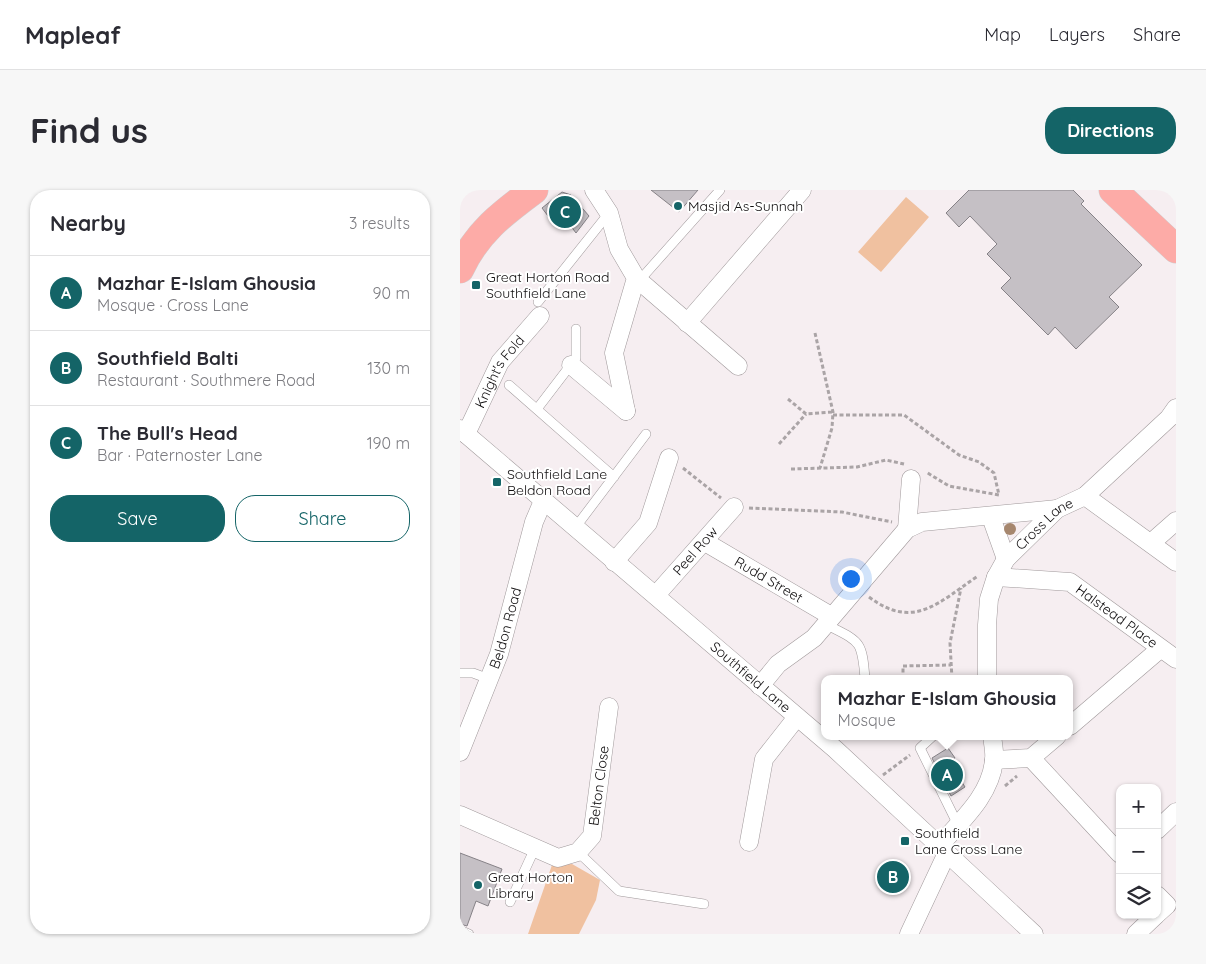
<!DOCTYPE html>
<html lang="en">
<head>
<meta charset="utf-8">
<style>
	:root { --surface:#fff; --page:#f7f7f7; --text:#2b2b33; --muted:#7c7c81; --line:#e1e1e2; --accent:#146467 }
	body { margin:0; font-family:Quicksand,sans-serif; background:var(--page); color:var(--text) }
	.controls { position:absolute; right:15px; bottom:15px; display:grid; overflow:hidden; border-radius:10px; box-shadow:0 1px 4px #0004 }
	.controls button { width:45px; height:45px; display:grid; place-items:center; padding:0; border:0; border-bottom:1px solid var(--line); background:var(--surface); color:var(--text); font:25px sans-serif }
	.you { position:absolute; left:390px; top:388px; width:18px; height:18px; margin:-12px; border:4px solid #fff; border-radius:50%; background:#1a73e8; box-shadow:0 0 0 8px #1a73e833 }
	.badge { display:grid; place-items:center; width:32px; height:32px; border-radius:50%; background:var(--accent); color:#fff; font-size:16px; font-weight:700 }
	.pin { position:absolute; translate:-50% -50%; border:2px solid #fff; box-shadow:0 1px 5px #0006 }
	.popup { position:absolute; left:361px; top:485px; width:252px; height:65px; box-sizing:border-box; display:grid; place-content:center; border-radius:10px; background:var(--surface); filter:drop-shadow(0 1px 4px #0005); font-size:16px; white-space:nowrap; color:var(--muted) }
	.popup b { font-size:19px; color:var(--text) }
	.popup::after { content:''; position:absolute; left:50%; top:100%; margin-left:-10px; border:10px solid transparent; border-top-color:var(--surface) }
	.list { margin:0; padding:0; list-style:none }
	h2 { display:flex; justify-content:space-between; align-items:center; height:65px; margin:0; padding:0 20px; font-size:21px }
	h2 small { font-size:16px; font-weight:400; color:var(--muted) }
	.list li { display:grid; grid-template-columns:32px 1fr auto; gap:15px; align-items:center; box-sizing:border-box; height:75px; padding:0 20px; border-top:1px solid var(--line) }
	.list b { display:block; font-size:19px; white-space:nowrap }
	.list p { margin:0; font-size:16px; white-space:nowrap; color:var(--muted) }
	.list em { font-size:16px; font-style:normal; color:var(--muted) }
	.actions { display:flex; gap:10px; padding:15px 20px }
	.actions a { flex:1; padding:11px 0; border:1px solid var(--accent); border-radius:20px; text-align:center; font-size:18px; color:var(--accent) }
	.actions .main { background:var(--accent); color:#fff }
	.icon { flex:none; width:28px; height:28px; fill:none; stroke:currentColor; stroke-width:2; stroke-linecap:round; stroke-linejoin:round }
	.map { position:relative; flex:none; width:716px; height:744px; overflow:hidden; border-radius:20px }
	header { display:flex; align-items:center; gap:30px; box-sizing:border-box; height:70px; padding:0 25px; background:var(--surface); border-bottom:1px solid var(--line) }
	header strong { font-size:24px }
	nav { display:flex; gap:28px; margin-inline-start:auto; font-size:18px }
	.intro { display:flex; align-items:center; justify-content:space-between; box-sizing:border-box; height:120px; padding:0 30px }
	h1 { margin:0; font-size:35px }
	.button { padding:12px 22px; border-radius:20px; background:var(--accent); color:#fff; font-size:18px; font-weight:700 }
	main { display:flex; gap:30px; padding:0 30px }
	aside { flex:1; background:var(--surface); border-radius:20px; box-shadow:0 1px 4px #0004 }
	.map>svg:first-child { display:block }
	.green { fill:#f0c1a0 }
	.building { fill:#c5c0c5; stroke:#868287 }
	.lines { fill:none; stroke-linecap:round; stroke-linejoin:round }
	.lane-casing { stroke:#a0999b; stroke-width:10 }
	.street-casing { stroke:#a0999b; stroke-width:19 }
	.primary-casing { stroke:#cfcfcf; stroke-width:29 }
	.path { stroke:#aaa4a6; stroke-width:3; stroke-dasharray:4 2.5; stroke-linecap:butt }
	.lane { stroke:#fff; stroke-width:9 }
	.street { stroke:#fff; stroke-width:18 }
	.primary { stroke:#fdaba7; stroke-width:28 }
	.tree { fill:#a6876e }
	.poi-dot { fill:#146467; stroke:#fff; stroke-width:2 }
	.labels { text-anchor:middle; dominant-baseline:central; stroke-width:4; stroke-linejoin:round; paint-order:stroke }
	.poi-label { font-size:14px; fill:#110f10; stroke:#fff; text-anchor:start }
	.street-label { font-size:14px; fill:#110f10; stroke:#fff }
</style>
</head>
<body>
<header>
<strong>Mapleaf</strong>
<nav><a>Map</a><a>Layers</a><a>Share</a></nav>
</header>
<div class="intro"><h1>Find us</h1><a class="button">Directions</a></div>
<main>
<aside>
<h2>Nearby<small>3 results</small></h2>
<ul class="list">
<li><span class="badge">A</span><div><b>Mazhar E-Islam Ghousia</b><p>Mosque · Cross Lane</p></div><em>90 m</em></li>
<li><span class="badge">B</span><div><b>Southfield Balti</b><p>Restaurant · Southmere Road</p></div><em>130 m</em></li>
<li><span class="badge">C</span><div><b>The Bull's Head</b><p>Bar · Paternoster Lane</p></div><em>190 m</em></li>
</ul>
<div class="actions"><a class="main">Save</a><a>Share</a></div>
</aside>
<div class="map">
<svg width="716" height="744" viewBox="0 0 716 744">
	<rect width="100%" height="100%" fill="#f6eef1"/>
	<path class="green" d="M 446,7 L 469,27 L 421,82 L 398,62 Z
		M 112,674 L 140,690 L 136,710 L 119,744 L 68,744 L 92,675 Z"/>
	<path class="building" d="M 191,0 L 238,0 L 219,22 Z
		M 509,0 L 613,0 L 624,11 L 621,14 L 682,75 L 649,107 L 659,117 L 616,159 L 595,137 L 588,145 L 541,98 L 551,88 L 527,64 L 537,54 L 510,26 L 499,37 L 486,23 Z
		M 102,2 L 111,5 L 129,26 L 116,43 L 107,31 L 99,26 L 91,30 L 82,18 Z
		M 488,558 L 495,568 L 489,572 L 505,597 L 491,606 L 472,568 Z
		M 0,663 L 42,679 L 28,716 L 16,711 L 7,736 L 0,734 Z"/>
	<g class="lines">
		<g class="lane-casing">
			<path id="lane" d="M 179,91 L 260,0
				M 78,112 L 149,23
				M 49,195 L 154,287
				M 77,219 L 116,168 L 116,139
				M 115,338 L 186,244
				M 365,434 C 400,452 402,449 405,489
				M 0,483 L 13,483 L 29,489
				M 473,546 L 460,558 L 498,635
				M 118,662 L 159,701 L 244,714
				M 50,712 L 75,658
				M 0,740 L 9,744"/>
		</g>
		<g class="street-casing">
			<g id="street">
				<path d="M 134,0 L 149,23 L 159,59 L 176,88 L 154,163 L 166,221"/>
				<path d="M 176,88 L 278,176"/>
				<path d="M 227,133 L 342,0"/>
				<path d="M 111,175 L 166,221"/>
				<path id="s1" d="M 0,239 L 375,559 L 574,744"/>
				<path id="s2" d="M 6,244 L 40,172 L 80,126"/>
				<path d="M 625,306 L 716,372"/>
				<path d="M 531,327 L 546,369"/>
				<path d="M 447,339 L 451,289"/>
				<path id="s3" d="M 245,352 L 371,426"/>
				<path d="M 691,353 L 716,331"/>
				<path d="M 154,372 L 188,333 L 209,268"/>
				<path id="s4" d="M 536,387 L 610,392 L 716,469"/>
				<path id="s5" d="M 196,405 L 274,317"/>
				<path id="s6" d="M 527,489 L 527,435 L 529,409 L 536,387 L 546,369 L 597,319 L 625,306 L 709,228 L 716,218"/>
				<path d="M 300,496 L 318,474 L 354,448 L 447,339 L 462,332 L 597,319"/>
				<path d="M 610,536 L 700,459"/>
				<path id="s7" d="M 0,562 L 39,464 L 74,332 L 83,311"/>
				<path d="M 571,568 L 660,664"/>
				<path d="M 534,570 L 571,568 L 597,546"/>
				<path id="s8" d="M 0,625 L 98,668 L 118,662 L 132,646 L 149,517"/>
				<path d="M 697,640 L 716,622"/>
				<path d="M 289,652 L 304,569 L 337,527"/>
				<path d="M 479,656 C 501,631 531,605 534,570 C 535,563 533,554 532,546"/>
				<path d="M 697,705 L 707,715 L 697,724"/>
				<path d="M 449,744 L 487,663"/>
				<path d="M 676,744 L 696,725"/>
			</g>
		</g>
		<g class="primary-casing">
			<path id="primary" d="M 653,0 L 716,59
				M 0,79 C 17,42 43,23 74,0"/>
		</g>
		<path class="path" d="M 355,143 L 373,222 L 372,238 L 360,278
			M 328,209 L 346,224 L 373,222
			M 373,225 L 444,225 L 499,265 L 519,272 L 534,283 L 539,305 L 489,296 L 466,282
			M 319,254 L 346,224
			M 223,278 L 261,308
			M 331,279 L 397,277 L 426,270 L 444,274
			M 289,318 L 382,322 L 432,332
			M 409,407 C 454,441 479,412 518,386
			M 443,489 L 443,476 L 491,475
			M 492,489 L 490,453 L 501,398
			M 423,585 L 450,565
			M 545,596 L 557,586"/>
		<use href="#lane" class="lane"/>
		<use href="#street" class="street"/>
		<use href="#primary" class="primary"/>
	</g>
	<circle class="tree" cx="550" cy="339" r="6"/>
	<g class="poi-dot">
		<circle cx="218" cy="16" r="5"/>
		<rect x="11" y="90" width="10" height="10" rx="2.5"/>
		<rect x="32" y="287" width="10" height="10" rx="2.5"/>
		<rect x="440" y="646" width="10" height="10" rx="2.5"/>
		<circle cx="18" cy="695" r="5"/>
	</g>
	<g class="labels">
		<g class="poi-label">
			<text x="228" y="16">Masjid As-Sunnah</text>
			<text x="26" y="87">Great Horton Road<tspan x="26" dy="16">Southfield Lane</tspan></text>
			<text x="47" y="284">Southfield Lane<tspan x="47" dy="16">Beldon Road</tspan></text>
			<text x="455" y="643">Southfield<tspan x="455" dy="16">Lane Cross Lane</tspan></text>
			<text x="28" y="687">Great Horton<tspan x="28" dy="16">Library</tspan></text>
		</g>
		<g class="street-label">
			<text stroke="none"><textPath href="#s2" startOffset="71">Knight's Fold</textPath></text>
			<text stroke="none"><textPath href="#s6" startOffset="176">Cross Lane</textPath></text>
			<text stroke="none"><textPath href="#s5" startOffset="59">Peel Row</textPath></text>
			<text stroke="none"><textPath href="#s3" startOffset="74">Rudd Street</textPath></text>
			<text stroke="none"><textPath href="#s4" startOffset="132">Halstead Place</textPath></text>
			<text stroke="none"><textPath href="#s7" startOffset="132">Beldon Road</textPath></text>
			<text stroke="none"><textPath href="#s1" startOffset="382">Southfield Lane</textPath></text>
			<text stroke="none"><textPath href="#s8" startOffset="200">Belton Close</textPath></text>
		</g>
	</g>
</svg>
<div class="controls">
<button>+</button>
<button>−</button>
<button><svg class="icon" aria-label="layers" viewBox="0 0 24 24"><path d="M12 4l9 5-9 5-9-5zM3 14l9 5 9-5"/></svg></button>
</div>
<div class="you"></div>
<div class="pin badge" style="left:487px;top:585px">A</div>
<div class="popup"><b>Mazhar E-Islam Ghousia</b>Mosque</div>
<div class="pin badge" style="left:433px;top:687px">B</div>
<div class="pin badge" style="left:105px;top:22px">C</div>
</div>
</main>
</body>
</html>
